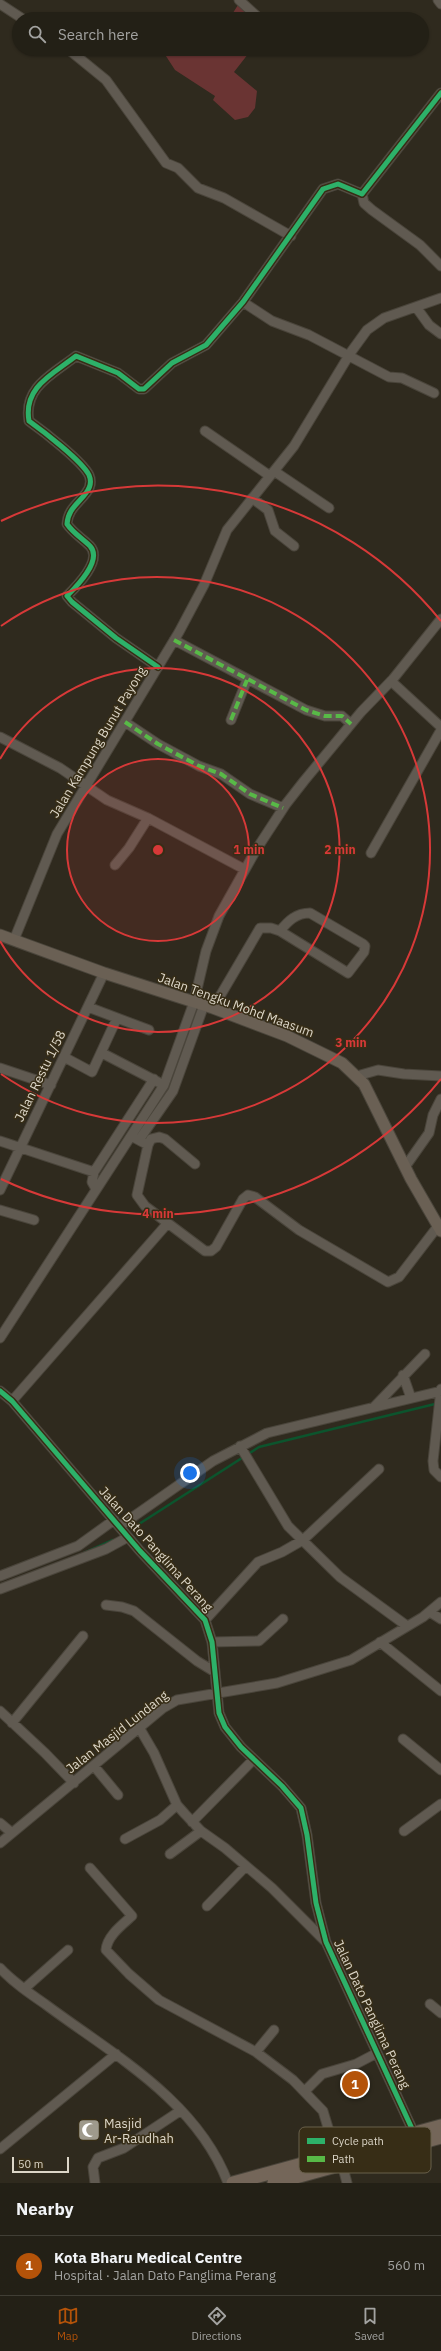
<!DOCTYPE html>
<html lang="en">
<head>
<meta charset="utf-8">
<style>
	:root { --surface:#232016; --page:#2f2d23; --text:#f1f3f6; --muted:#a3a3a1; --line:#403e35; --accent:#b45309 }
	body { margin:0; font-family:"IBM Plex Sans",sans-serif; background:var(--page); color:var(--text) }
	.scale { position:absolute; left:12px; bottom:10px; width:57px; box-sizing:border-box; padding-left:4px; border:2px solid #dcd6c8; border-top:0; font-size:11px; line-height:14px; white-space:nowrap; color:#dcd6c8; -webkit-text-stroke:3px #372d16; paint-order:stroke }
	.you { position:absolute; left:190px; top:1473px; width:14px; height:14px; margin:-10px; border:3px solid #fff; border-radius:50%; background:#1a73e8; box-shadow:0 0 0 6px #1a73e833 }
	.badge { display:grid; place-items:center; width:26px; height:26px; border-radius:50%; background:var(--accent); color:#fff; font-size:13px; font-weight:700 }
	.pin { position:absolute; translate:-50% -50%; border:2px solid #fff; box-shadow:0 1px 4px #0006 }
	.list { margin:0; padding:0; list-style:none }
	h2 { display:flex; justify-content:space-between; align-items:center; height:52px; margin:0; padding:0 16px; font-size:17px }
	h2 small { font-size:13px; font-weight:400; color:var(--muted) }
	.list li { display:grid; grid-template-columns:26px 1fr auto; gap:12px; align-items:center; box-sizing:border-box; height:60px; padding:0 16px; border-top:1px solid var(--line) }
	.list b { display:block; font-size:15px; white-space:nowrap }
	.list p { margin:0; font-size:13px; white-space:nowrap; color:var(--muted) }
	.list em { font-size:13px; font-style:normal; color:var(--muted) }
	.icon { flex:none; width:22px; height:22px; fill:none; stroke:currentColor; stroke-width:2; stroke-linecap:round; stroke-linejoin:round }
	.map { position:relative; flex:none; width:441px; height:2183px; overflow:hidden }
	.search { position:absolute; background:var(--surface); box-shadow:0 1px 3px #0004; left:12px; right:12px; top:12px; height:44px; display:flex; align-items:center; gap:10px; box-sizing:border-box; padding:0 14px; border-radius:22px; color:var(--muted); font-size:15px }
	.sheet { height:112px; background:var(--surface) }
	nav { display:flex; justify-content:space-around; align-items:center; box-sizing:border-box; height:56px; border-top:1px solid var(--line); background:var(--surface); font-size:11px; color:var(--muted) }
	nav a { display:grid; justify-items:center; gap:2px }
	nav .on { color:var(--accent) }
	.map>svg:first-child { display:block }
	.green { fill:#6a3433 }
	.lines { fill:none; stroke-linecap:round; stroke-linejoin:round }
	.stream { stroke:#0c542d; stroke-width:2.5 }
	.minor-casing { stroke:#4a453b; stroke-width:11 }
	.major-casing { stroke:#4a453b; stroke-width:13 }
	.highway-casing { stroke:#4a453b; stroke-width:15 }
	.minor { stroke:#605a51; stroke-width:9 }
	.major { stroke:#6a6054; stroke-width:11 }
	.highway { stroke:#746659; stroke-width:13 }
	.quiet { stroke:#58b947; stroke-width:4; stroke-dasharray:8 4; stroke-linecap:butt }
	.cycleway-casing { stroke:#372d16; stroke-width:8 }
	.cycleway { stroke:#2db169; stroke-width:5 }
	.ring { fill:none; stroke:#d73938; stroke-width:2 }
	.labels { text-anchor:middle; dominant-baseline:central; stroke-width:3; stroke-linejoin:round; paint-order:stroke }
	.street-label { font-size:13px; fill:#dcd6c8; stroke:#372d16 }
	.poi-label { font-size:13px; fill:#dcd6c8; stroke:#372d16; text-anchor:start }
	.key { fill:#372d16; stroke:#69604b; stroke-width:1 }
	.key-label { font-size:11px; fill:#dcd6c8 }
	.centre { fill:#d73938; stroke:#372d16; stroke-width:2 }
	.ring-label { font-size:12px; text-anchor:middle; font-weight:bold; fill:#d73938; stroke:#372d16; stroke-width:3; stroke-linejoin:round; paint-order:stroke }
</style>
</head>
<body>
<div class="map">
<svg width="441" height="2183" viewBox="0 0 441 2183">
	<rect width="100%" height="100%" fill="#2f2a1e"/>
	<path class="green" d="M 238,5 L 255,19 L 229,19 Z
		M 166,49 L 252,49 L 234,72 L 257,91 L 255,108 L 248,117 L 235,120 L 213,100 L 215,96 L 175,70 L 164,53 Z"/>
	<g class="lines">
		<path class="stream" d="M 139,1524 L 259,1447 L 435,1404
			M 84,1553 L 113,1540"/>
		<g class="minor-casing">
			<path id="minor" d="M 239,0 L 260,19
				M 438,0 L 441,4
				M 0,4 L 23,19
				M 68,49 L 106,80 L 166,163 L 178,168 L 198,188 L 224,198 L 291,236
				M 362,194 L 364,203 L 372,210 L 420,245 L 441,266
				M 243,302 L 272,321 L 309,335 L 389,377 L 402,378 L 434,393
				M 416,307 L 429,325 L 441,334
				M 205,431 L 270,476
				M 274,471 L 329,508
				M 252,498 L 268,510 L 275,531 L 294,546
				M 174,640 L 306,710 L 325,716 L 342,716 L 351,724
				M 158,667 L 116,638 L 72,602 L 67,596 C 77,586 103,560 90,546 C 82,538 73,533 67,524 C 68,509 78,504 86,493 C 90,488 92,482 89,475 C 82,461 43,431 29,421 C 23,387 53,374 76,356 L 118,373 L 139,389 L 144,389 L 172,363 L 206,345 L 243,302 L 323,189 L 338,184 L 362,194 L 441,93
				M 391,681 L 441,727
				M 231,720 L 247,680
				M 125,722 L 158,744 L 199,766 L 221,774 L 250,794 L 283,808
				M 0,737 L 60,768 L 107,800 L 148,818 L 244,869
				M 371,853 L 441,730
				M 115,865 L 129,848 L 148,818
				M 14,940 L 57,834 L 179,632 L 204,585 L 227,530 L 294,446 L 351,352 L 367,330 L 384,318 L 441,298
				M 88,1007 L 149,1030
				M 213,1008 L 260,928 L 271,928 L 280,931 L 348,973 L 364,952 L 365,946 L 363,944 L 310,913 C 296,913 288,921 280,931
				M 102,1053 L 158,1082
				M 64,1057 L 92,1072 L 117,1018
				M 0,1068 L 51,1085
				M 357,1076 L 378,1070 L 404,1074 L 441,1076
				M 131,1136 L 148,1145 L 137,1195 L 145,1206 L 205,1251 L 211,1251 L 216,1247 L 243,1199 L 248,1195 L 255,1197 L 299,1230 L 388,1282 L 399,1277 L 438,1226
				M 139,1140 L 173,1091 L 204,1005
				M 0,1141 L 94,1172
				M 148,1145 L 151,1139 L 159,1137 L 165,1139 L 195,1164
				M 405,1167 L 429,1133 L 433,1115 L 441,1099
				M 96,1189 L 92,1182 L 94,1172 L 154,1079
				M 0,1190 L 104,973
				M 0,1210 L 34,1220
				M 0,1338 L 164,1085 L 194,1002 L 206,951 L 219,916 L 256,850 L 286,804 L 304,781 L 361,712 L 393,679 L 441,619
				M 403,1375 L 411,1398
				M 441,1389 L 433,1461 L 434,1470 L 441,1477
				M 0,1391 L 12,1401 L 140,1551 L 205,1620 L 212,1642 L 219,1713 L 225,1727 L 241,1747 L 282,1786 L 301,1808 L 307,1835 L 316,1903 L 326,1942 L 414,2133
				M 12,1401 L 167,1224
				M 374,1407 L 425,1354
				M 240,1446 L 288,1526 L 340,1577 L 407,1626
				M 120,1526 L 213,1461 L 267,1433 L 441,1391
				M 0,1576 L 78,1546 L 114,1520
				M 0,1589 L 106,1549 L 128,1537
				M 106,1605 L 122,1607 L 134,1611 L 197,1661 L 215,1672
				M 430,1612 L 441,1619
				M 205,1620 L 258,1562 L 282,1552 L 303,1540 L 379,1469
				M 212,1642 L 259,1641 L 283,1619
				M 380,1642 L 441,1691
				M 0,1711 L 45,1753 L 74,1783
				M 12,1723 L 83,1636
				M 140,1729 L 154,1753 L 177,1805 L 185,1814 L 201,1831 L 225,1848 L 272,1888 L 326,1942
				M 403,1739 L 441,1770
				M 94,1766 L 118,1795
				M 192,1822 L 253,1760
				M 0,1823 L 12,1833
				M 404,1831 L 441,1804
				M 125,1839 L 160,1820 L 177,1805
				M 0,1843 L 163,1708 L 177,1700 L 277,1683 L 351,1660 L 423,1617 L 441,1602
				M 170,1854 L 201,1831
				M 90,1868 L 132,1916 C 122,1925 107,1936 106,1950 L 129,1974 L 159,2000 L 256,2052 L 293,2080 L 323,2111 L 336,2154
				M 207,1906 L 245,1867
				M 0,1968 C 13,1982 29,1993 45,2004 C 112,2054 197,2100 228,2183
				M 24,1989 L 68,1950
				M 430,2004 L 441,2013
				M 256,2052 L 274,2030
				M 305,2091 L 322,2074 L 356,2064 L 377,2053
				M 0,2149 L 116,2054
				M 342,2164 L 347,2183
				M 95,2183 L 93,2167 L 98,2158 L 124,2148 L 180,2111"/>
		</g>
		<g class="major-casing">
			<path id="major" d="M 0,935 L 104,973 L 213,1008 L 287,1036 L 342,1063 L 364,1084 L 411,1179 L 441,1231"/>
		</g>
		<g class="highway-casing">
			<path id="highway" d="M 233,2183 L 441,2126
				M 274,2183 L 441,2137"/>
		</g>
		<use href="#minor" class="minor"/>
		<use href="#major" class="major"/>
		<use href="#highway" class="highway"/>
		<path class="quiet" d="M 174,640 L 306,710 L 325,716 L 342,716 L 351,724
			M 231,720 L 247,680
			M 125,722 L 158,744 L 199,766 L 221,774 L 250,794 L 283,808"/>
		<g class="cycleway-casing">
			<path id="cycleway" d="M 158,667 L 116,638 L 72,602 L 67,596 C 77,586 103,560 90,546 C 82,538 73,533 67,524 C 68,509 78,504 86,493 C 90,488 92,482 89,475 C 82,461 43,431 29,421 C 23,387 53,374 76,356 L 118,373 L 139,389 L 144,389 L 172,363 L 206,345 L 243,302 L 323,189 L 338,184 L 362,194 L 441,93
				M 0,1391 L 12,1401 L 140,1551 L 205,1620 L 212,1642 L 219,1713 L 225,1727 L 241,1747 L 282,1786 L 301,1808 L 307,1835 L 316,1903 L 326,1942 L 414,2133"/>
		</g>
		<use href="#cycleway" class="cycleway"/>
	</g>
	<circle cx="158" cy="850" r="91" fill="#d73938" fill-opacity=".12"/>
	<g class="ring">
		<circle cx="158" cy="850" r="91"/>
		<path d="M0 759A182 182 0 1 1 0 941"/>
		<path d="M1 626A273 273 0 1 1 1 1074"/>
		<path d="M441 1079A364 364 0 0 1 1 1179M1 521A364 364 0 0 1 441 621"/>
	</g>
	<defs>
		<g id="mosque-square" transform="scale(1.15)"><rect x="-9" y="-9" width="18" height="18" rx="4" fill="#9f9a8c" stroke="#372d16"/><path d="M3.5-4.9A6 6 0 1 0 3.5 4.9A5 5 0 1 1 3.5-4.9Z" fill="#fff"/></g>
	</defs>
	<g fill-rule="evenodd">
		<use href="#mosque-square" x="89" y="2130"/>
	</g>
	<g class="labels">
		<g class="street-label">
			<text transform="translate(98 742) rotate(-59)">Jalan Kampung Bunut Payong</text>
			<text transform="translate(236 1005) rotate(20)">Jalan Tengku Mohd Maasum</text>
			<text transform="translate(40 1076) rotate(-64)">Jalan Restu 1/58</text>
			<text transform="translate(156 1549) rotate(48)">Jalan Dato Panglima Perang</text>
			<text transform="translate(117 1732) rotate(-38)">Jalan Masjid Lundang</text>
			<text transform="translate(372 2014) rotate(65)">Jalan Dato Panglima Perang</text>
		</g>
		<g class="poi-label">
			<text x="104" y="2123">Masjid<tspan x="104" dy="15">Ar-Raudhah</tspan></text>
		</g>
	</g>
	<rect x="299" y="2127" width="132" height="46" rx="6" class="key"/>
	<rect x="307" y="2138" width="18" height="6" fill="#2db169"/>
	<rect x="307" y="2156" width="18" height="6" fill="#58b947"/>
	<g class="key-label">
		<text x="332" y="2145">Cycle path</text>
		<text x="332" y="2163">Path</text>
	</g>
	<circle cx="158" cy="850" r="6" class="centre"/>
	<g class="ring-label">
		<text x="249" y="854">1 min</text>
		<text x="340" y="854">2 min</text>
		<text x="351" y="1047">3 min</text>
		<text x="158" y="1218">4 min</text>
	</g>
</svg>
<div class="scale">50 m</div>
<div class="you"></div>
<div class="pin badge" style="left:355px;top:2084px">1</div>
<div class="search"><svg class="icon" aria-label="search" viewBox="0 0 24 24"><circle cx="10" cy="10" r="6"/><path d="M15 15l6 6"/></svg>Search here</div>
</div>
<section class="sheet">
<h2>Nearby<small></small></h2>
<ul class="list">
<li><span class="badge">1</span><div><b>Kota Bharu Medical Centre</b><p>Hospital · Jalan Dato Panglima Perang</p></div><em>560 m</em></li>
</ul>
</section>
<nav>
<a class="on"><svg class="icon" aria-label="map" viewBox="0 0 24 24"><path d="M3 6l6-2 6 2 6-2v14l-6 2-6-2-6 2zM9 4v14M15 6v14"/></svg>Map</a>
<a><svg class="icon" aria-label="directions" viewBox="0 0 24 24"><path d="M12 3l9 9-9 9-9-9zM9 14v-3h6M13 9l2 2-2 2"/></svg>Directions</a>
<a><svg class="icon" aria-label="saved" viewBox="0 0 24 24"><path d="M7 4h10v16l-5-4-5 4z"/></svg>Saved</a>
</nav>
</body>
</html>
